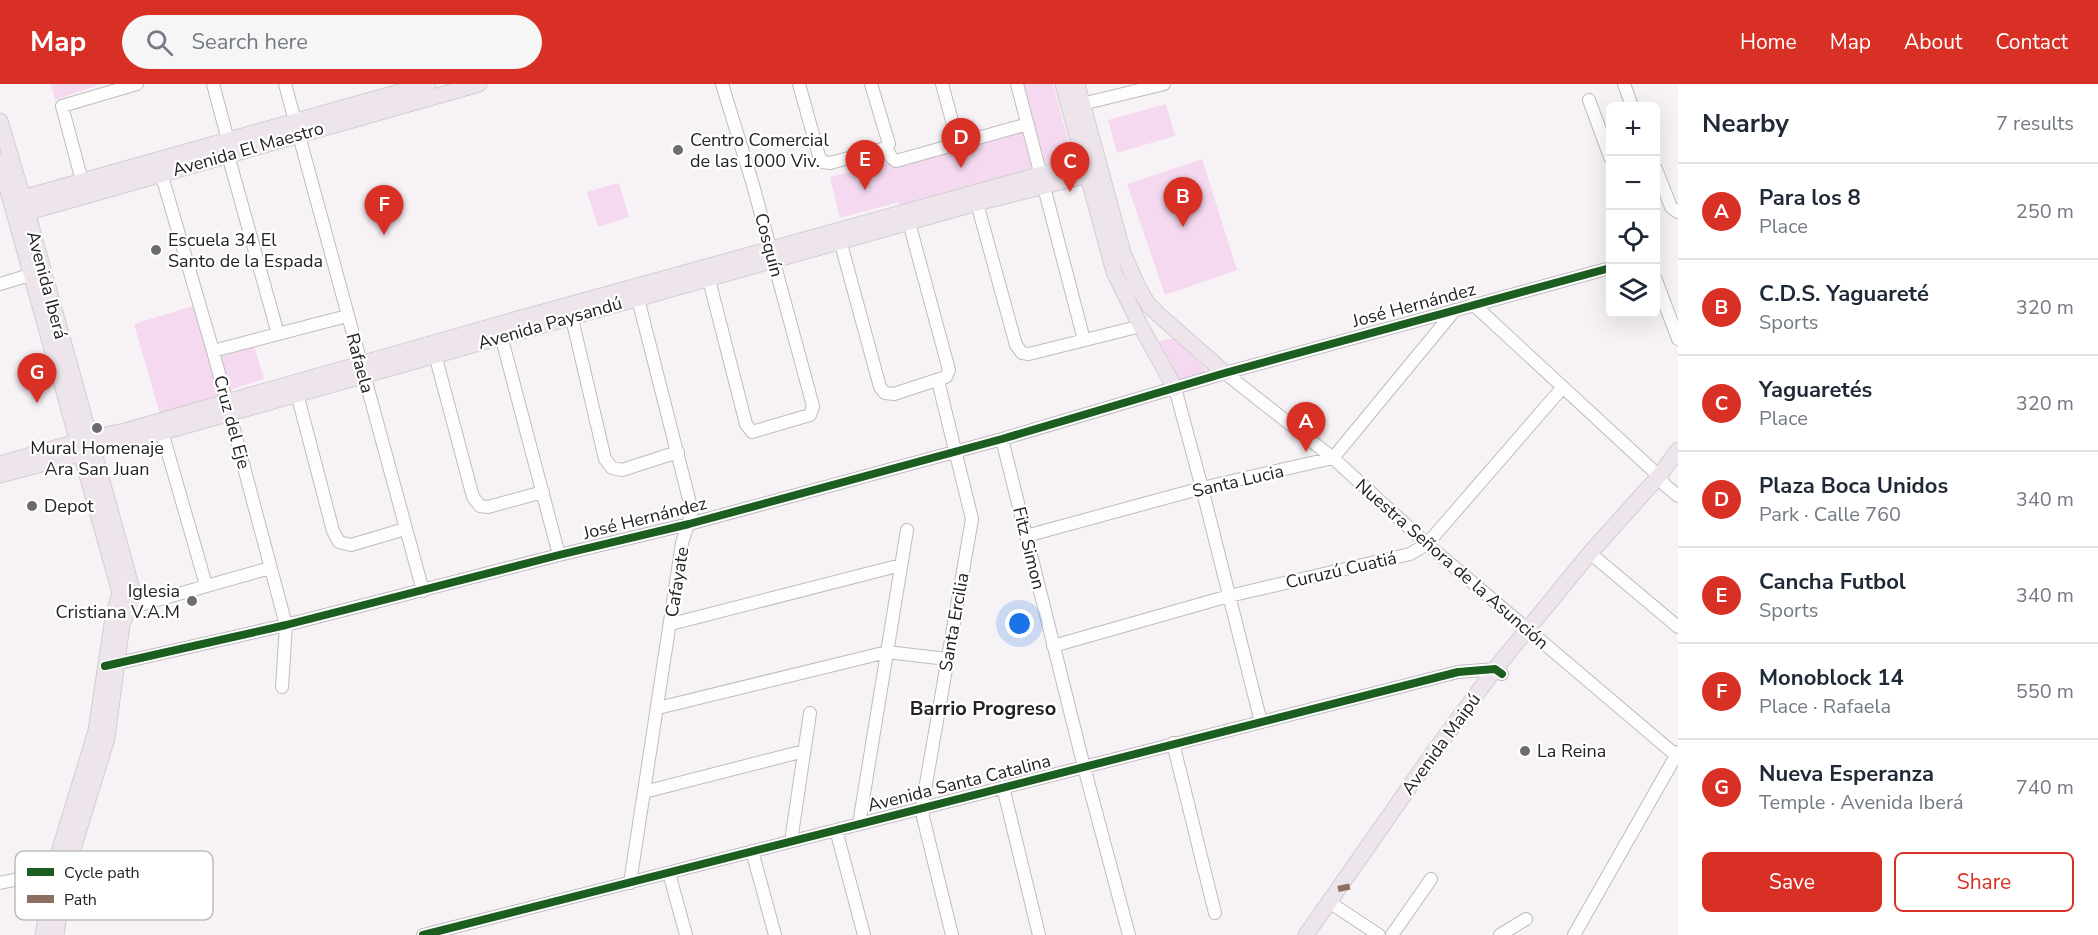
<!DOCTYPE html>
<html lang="en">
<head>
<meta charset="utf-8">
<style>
	:root { --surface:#fff; --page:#f6f6f7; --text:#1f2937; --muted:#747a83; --line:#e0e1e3; --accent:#d93025 }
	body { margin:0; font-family:"Nunito Sans",sans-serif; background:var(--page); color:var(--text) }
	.controls { position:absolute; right:18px; top:18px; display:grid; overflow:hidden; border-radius:9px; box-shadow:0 6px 24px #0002 }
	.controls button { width:54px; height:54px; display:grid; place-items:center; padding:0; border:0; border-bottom:2px solid var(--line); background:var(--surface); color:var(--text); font:30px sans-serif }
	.you { position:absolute; left:1020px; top:540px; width:21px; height:21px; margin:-15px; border:4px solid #fff; border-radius:50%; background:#1a73e8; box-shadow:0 0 0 9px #1a73e833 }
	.badge { display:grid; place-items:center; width:39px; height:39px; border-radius:50%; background:var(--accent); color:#fff; font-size:20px; font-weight:700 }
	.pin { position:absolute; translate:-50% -50px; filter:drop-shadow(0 2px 3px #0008) }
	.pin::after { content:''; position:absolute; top:32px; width:21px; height:18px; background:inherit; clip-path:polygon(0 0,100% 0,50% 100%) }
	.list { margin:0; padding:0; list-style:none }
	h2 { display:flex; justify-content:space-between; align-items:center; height:78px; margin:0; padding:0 24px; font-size:26px }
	h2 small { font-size:20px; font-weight:400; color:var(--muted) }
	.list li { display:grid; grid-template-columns:39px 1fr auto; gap:18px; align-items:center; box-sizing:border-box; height:96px; padding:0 24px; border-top:2px solid var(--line) }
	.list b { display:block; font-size:22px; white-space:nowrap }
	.list p { margin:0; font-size:20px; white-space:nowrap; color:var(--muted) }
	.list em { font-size:20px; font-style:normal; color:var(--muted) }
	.actions { display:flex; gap:12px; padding:18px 24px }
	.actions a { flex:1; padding:14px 0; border:2px solid var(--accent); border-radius:9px; text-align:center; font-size:21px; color:var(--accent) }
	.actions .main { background:var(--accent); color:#fff }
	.icon { flex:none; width:33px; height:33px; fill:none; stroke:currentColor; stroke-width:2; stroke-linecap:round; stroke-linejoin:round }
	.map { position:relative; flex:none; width:1678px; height:851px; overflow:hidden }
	header { display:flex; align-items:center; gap:36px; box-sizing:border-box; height:84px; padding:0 30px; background:var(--accent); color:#fff }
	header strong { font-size:28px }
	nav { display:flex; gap:33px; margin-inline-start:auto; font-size:21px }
	.search { width:420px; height:54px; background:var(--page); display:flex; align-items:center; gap:15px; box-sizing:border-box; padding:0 21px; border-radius:33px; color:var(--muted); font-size:22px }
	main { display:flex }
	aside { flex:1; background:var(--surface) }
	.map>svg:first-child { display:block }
	.green { fill:#f4d9f0 }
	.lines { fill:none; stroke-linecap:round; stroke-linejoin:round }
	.minor-casing { stroke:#bfbcbe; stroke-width:14 }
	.major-casing { stroke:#d0ced0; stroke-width:17 }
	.minor { stroke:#fefdfe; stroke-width:12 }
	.major { stroke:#ede4ec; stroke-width:15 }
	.quiet { stroke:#8d6e63; stroke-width:6; stroke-dasharray:12 6; stroke-linecap:butt }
	.cycleway-casing { stroke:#fff; stroke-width:11 }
	.cycleway { stroke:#1b5e20; stroke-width:8 }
	.poi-dot { fill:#6e6b6e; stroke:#fff; stroke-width:2 }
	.labels { text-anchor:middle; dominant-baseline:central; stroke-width:4.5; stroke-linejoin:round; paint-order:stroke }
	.poi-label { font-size:18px; fill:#242224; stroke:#fff; text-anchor:start }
	.street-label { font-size:18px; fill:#242224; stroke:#fff }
	.neighbourhood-label { font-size:20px; font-weight:bold; fill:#242224; stroke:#fff }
	.key { fill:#fff; stroke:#bdbdbd; stroke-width:1.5 }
	.key-label { font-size:16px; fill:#242224 }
</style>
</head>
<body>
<header>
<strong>Map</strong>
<div class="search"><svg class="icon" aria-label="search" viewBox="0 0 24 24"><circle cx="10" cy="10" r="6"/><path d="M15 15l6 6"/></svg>Search here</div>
<nav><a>Home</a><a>Map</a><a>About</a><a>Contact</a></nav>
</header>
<main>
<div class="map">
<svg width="1678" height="851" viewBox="0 0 1678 851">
	<rect width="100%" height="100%" fill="#f7f2f6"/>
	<path class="green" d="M 51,0 L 101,0 L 55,16 Z
		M 1024,0 L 1053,0 L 1072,72 L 1045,79 Z
		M 1166,20 L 1175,52 L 1117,69 L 1108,36 Z
		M 1022,46 L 1032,85 L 900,123 L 899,118 L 840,134 L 830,93 L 890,79 L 892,83 Z
		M 1202,75 L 1237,186 L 1165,211 L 1127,100 Z
		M 619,99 L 629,133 L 598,143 L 587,108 Z
		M 196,221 L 224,314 L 161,334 L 134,240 Z
		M 1173,254 L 1205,284 L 1205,289 L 1183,297 L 1174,293 L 1158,263 L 1161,257 Z
		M 254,262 L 264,295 L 227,307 L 218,274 Z"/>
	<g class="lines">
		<g class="minor-casing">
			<path id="minor" d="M 213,0 L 228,56 L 228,71 L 278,250
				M 285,0 L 423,507
				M 799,0 L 819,72 L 822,78 L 830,79 L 886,64 L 889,60 L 871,0
				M 942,0 L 958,59
				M 1017,0 L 1084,256
				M 1624,0 L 1632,22
				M 1589,16 L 1610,73
				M 1082,20 L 1164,0
				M 886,64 L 891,73 L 896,77 L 1028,40
				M 159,82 L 213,267 L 286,541 L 282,603
				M 1656,85 L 1671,123 L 1678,128
				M 82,97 L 62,22 L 137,0
				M 975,112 L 1016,261 L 1022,269 L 1029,270 L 1141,242
				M 838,149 L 880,303 L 885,309 L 894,310 L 946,293 L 949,286 L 907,131
				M 707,188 L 746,340 L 752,348 L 810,331 L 813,322 L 753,101 L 722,0
				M 1656,196 L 1678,255
				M 0,200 L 33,190
				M 1473,220 L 1659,392 L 1665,401 L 1678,412
				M 570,226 L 605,375 L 612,384 L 622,386 L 678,368
				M 499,244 L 559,471
				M 433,263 L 473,413 L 480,422 L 488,423 L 543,408
				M 213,267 L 347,232
				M 1225,289 L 1333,374 L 1427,460 L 1678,673
				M 938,297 L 972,435 L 922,723 L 923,733 L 952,851
				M 295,302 L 333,447 L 339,458 L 351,461 L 405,445
				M 1175,304 L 1202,404 L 1261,638
				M 160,341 L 206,501
				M 1002,355 L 1084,683 L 1129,851
				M 1026,452 L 1202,404 L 1333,374 L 1455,226
				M 1590,469 L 1678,543
				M 129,524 L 270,484
				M 671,540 L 901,481
				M 1053,562 L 1229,512 L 1410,470 L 1427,460 L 1563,303
				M 110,581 L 286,541 L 559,471 L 689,440 L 1002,355 L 1225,289 L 1610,184
				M 658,624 L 887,568 L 947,575
				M 1173,659 L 1215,829
				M 1003,703 L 1039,851
				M 644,708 L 804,667
				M 859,740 L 907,446
				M 836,746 L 864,851
				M 791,757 L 810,629
				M 752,767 L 775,851
				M 669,789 L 686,851
				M 0,799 L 53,788
				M 630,799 L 682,459 L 692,427 L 636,207
				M 1329,818 L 1379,851
				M 423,851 L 1458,588 L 1495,585 L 1502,590
				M 1392,851 L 1431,795
				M 1500,851 L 1526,835
				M 1574,851 L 1678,668"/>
		</g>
		<g class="major-casing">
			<path id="major" d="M 1063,0 L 1114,188 L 1139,239 L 1175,304
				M 1077,0 L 1123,169 L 1138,203 L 1148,220 L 1160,232 L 1225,289
				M 0,37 L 27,128 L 134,512 L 122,540 L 107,654 L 64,794 L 56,851
				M 0,78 L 120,509 L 113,534 L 96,647 L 53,788 L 43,851
				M 15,116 L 428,0
				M 18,131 L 479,0
				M 0,380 L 90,354 L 125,347 L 518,235 L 1097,75
				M 0,391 L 163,348 L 977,119 L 1100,88
				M 1306,851 L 1436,665 L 1495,585 L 1590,469 L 1659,392 L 1678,366"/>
		</g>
		<use href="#minor" class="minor"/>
		<use href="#major" class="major"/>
		<path class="quiet" d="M 1338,805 L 1352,802"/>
		<g class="cycleway-casing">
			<path id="cycleway" d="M 105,582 L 286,541 L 559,471 L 689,440 L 1002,355 L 1225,289 L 1610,184
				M 423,851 L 1458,588 L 1495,585 L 1502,590"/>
		</g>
		<use href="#cycleway" class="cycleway"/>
	</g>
	<g class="poi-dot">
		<circle cx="678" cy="66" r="6"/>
		<circle cx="156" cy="166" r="6"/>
		<circle cx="97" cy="344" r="6"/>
		<circle cx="32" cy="422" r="6"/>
		<circle cx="192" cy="517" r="6"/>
		<circle cx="1525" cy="667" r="6"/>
	</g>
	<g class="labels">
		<g class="poi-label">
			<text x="690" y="56">Centro Comercial<tspan x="690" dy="21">de las 1000 Viv.</tspan></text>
			<text x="168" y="156">Escuela 34 El<tspan x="168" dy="21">Santo de la Espada</tspan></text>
			<text x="97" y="364" text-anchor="middle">Mural Homenaje<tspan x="97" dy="21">Ara San Juan</tspan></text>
			<text x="44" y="422">Depot</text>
			<text x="180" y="507" text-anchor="end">Iglesia<tspan x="180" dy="21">Cristiana V.A.M</tspan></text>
			<text x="1537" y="667">La Reina</text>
		</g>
		<g class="street-label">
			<text transform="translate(248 65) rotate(-16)">Avenida El Maestro</text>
			<text transform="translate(769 161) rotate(75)">Cosquín</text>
			<text transform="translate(47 201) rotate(75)">Avenida Iberá</text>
			<text transform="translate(1414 221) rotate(-15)">José Hernández</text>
			<text transform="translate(550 239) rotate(-16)">Avenida Paysandú</text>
			<text transform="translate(360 279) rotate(75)">Rafaela</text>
			<text transform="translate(232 338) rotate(75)">Cruz del Eje</text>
			<text transform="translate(1238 397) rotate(-13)">Santa Lucia</text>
			<text transform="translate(645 434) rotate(-14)">José Hernández</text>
			<text transform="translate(1029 464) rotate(76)">Fitz Simon</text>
			<text transform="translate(1452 480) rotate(41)">Nuestra Señora de la Asunción</text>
			<text transform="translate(1341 486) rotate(-13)">Curuzú Cuatiá</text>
			<text transform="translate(677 498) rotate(-81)">Cafayate</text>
			<text transform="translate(954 538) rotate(-80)">Santa Ercilia</text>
			<text transform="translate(1441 660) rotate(-54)">Avenida Maipú</text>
			<text transform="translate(959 699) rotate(-14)">Avenida Santa Catalina</text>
		</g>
		<g class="neighbourhood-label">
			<text x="983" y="624">Barrio Progreso</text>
		</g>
	</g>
	<rect x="15" y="767" width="198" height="69" rx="9" class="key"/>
	<rect x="27" y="784" width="27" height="8" fill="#1b5e20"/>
	<rect x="27" y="811" width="27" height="8" fill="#8d6e63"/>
	<g class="key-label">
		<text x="64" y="794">Cycle path</text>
		<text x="64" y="821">Path</text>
	</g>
</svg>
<div class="controls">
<button>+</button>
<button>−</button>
<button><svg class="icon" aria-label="locate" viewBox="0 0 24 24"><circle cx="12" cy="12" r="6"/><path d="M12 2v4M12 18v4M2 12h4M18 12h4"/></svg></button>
<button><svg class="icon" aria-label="layers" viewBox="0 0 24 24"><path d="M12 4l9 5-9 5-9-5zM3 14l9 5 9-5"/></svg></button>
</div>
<div class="you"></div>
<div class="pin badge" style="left:1306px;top:368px">A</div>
<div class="pin badge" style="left:1183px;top:143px">B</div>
<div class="pin badge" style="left:1070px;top:108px">C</div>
<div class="pin badge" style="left:961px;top:84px">D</div>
<div class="pin badge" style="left:865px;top:106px">E</div>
<div class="pin badge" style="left:384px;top:151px">F</div>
<div class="pin badge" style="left:37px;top:319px">G</div>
</div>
<aside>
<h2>Nearby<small>7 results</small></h2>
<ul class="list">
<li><span class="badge">A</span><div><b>Para los 8</b><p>Place</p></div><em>250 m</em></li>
<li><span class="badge">B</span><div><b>C.D.S. Yaguareté</b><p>Sports</p></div><em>320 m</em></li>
<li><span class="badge">C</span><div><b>Yaguaretés</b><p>Place</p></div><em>320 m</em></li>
<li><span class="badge">D</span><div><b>Plaza Boca Unidos</b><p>Park · Calle 760</p></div><em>340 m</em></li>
<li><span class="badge">E</span><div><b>Cancha Futbol</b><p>Sports</p></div><em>340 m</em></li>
<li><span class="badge">F</span><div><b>Monoblock 14</b><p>Place · Rafaela</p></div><em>550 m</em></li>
<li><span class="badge">G</span><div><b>Nueva Esperanza</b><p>Temple · Avenida Iberá</p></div><em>740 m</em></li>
</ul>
<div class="actions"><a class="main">Save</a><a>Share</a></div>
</aside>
</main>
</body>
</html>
